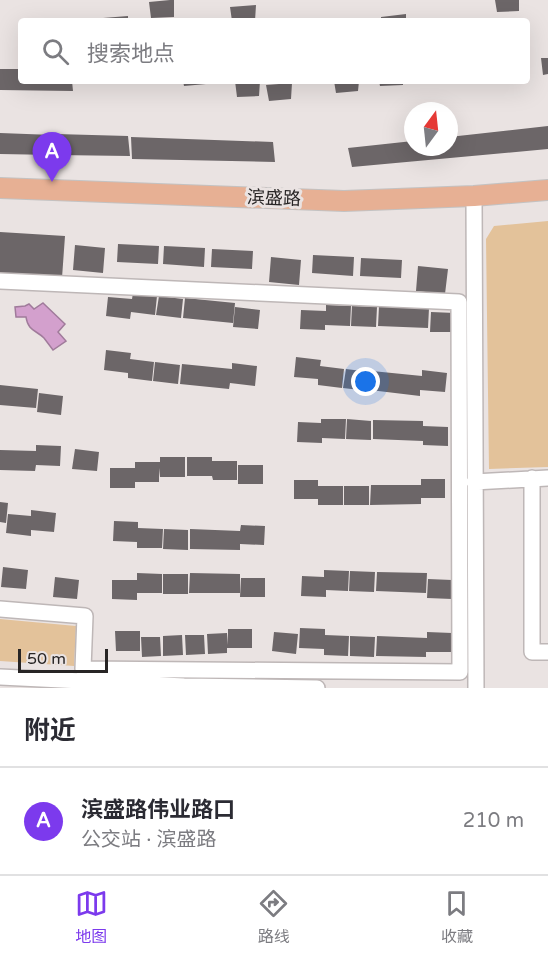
<!DOCTYPE html>
<html lang="zh">
<head>
<meta charset="utf-8">
<style>
	:root { --surface:#fff; --page:#f2f2f3; --text:#2b2b33; --muted:#7c7c81; --line:#e1e1e2; --accent:#7c3aed }
	body { margin:0; font-family:"Varela Round","Noto Sans SC",sans-serif; background:var(--page); color:var(--text) }
	.compass { position:absolute; left:404px; top:102px; width:54px; height:54px; border-radius:50%; background:var(--surface); box-shadow:0 6px 24px #0002; rotate:15deg }
	.scale { position:absolute; left:18px; bottom:15px; width:90px; box-sizing:border-box; padding-left:6px; border:3px solid #282525; border-top:0; font-size:16px; line-height:21px; white-space:nowrap; color:#282525; -webkit-text-stroke:4px #eae3e2; paint-order:stroke }
	.you { position:absolute; left:366px; top:382px; width:21px; height:21px; margin:-15px; border:4px solid #fff; border-radius:50%; background:#1a73e8; box-shadow:0 0 0 9px #1a73e833 }
	.badge { display:grid; place-items:center; width:39px; height:39px; border-radius:50%; background:var(--accent); color:#fff; font-size:20px; font-weight:700 }
	.pin { position:absolute; translate:-50% -50px; filter:drop-shadow(0 2px 3px #0008) }
	.pin::after { content:''; position:absolute; top:32px; width:21px; height:18px; background:inherit; clip-path:polygon(0 0,100% 0,50% 100%) }
	.list { margin:0; padding:0; list-style:none }
	h2 { display:flex; justify-content:space-between; align-items:center; height:78px; margin:0; padding:0 24px; font-size:26px }
	h2 small { font-size:20px; font-weight:400; color:var(--muted) }
	.list li { display:grid; grid-template-columns:39px 1fr auto; gap:18px; align-items:center; box-sizing:border-box; height:108px; padding:0 24px; border-top:2px solid var(--line) }
	.list b { display:block; font-size:22px; white-space:nowrap }
	.list p { margin:0; font-size:20px; white-space:nowrap; color:var(--muted) }
	.list em { font-size:20px; font-style:normal; color:var(--muted) }
	.icon { flex:none; width:33px; height:33px; fill:none; stroke:currentColor; stroke-width:2; stroke-linecap:round; stroke-linejoin:round }
	.map { position:relative; flex:none; width:548px; height:688px; overflow:hidden }
	.search { position:absolute; background:var(--surface); box-shadow:0 6px 24px #0002; left:18px; right:18px; top:18px; height:66px; display:flex; align-items:center; gap:15px; box-sizing:border-box; padding:0 21px; border-radius:6px; color:var(--muted); font-size:22px }
	.sheet { height:186px; background:var(--surface) }
	nav { display:flex; justify-content:space-around; align-items:center; box-sizing:border-box; height:84px; border-top:2px solid var(--line); background:var(--surface); font-size:16px; color:var(--muted) }
	nav a { display:grid; justify-items:center; gap:3px }
	nav .on { color:var(--accent) }
	.map>svg:first-child { display:block }
	.green { fill:#e3c29a }
	.water { fill:#d3a0cd; stroke:#a07b9b; stroke-width:1.5 }
	.building { fill:#6c6668 }
	.lines { fill:none; stroke-linecap:round; stroke-linejoin:round }
	.minor-casing { stroke:#beb7b7; stroke-width:18 }
	.major-casing { stroke:#c3c2c2; stroke-width:22 }
	.minor { stroke:#fff; stroke-width:15 }
	.major { stroke:#e7b094; stroke-width:20 }
	.labels { text-anchor:middle; dominant-baseline:central; stroke-width:6; stroke-linejoin:round; paint-order:stroke }
	.street-label { font-size:18px; fill:#282525; stroke:#eae3e2 }
</style>
</head>
<body>
<div class="map">
<svg width="548" height="688" viewBox="0 0 548 688">
	<rect width="100%" height="100%" fill="#eae3e2"/>
	<path class="green" d="M 548,221 L 548,467 L 489,469 L 486,239 L 494,226 Z
		M 0,619 L 76,626 L 74,666 L 0,661 Z"/>
	<path class="water" d="M 43,303 L 65,324 L 58,332 L 66,341 L 53,350 C 50,346 47,342 44,338 C 36,330 28,331 26,317 L 16,317 L 15,307 L 25,306 L 29,304 L 34,309 Z"/>
	<path class="building" d="M 170,0 L 174,0 L 174,17 L 151,18 L 149,2 Z
		M 495,0 L 519,0 L 519,11 L 497,12 Z
		M 256,5 L 255,21 L 232,21 L 230,7 Z
		M 406,14 L 406,21 L 381,21 L 381,17 Z
		M 128,16 L 128,21 L 104,21 L 103,18 Z
		M 541,58 L 548,58 L 548,74 L 543,75 Z
		M 0,69 L 21,69 L 21,81 L 72,81 L 73,91 L 0,90 Z
		M 183,81 L 206,81 L 206,84 L 184,86 Z
		M 235,81 L 260,81 L 259,96 L 237,97 Z
		M 334,81 L 359,81 L 358,91 L 336,93 Z
		M 379,81 L 403,81 L 403,85 L 380,86 Z
		M 292,83 L 291,99 L 269,101 L 266,85 Z
		M 548,126 L 548,149 L 352,167 L 348,148 L 413,141 L 413,147 L 449,147 L 449,137 Z
		M 0,133 L 53,135 L 55,155 L 0,154 Z
		M 56,134 L 128,136 L 130,156 L 57,155 Z
		M 131,137 L 273,142 L 275,162 L 132,159 Z
		M 0,232 L 65,236 L 62,278 L 0,274 Z
		M 118,244 L 159,246 L 158,264 L 117,262 Z
		M 75,245 L 105,248 L 103,273 L 73,270 Z
		M 164,246 L 205,248 L 204,267 L 163,264 Z
		M 212,249 L 253,251 L 252,269 L 211,267 Z
		M 313,255 L 354,257 L 353,276 L 312,273 Z
		M 271,257 L 301,260 L 299,285 L 269,282 Z
		M 361,258 L 402,260 L 401,278 L 360,276 Z
		M 418,266 L 448,269 L 445,294 L 416,291 Z
		M 133,293 L 157,296 L 155,315 L 131,312 L 130,319 L 106,316 L 108,297 L 132,299 Z
		M 159,296 L 183,299 L 181,318 L 156,315 Z
		M 185,298 L 235,303 L 233,323 L 183,318 Z
		M 326,305 L 351,306 L 350,326 L 325,325 L 325,330 L 300,329 L 301,310 L 326,311 Z
		M 352,306 L 377,307 L 376,327 L 351,326 Z
		M 379,306 L 429,308 L 428,328 L 378,326 Z
		M 235,307 L 260,310 L 258,329 L 233,327 Z
		M 431,312 L 455,313 L 455,332 L 430,332 Z
		M 106,350 L 131,353 L 130,359 L 154,362 L 152,381 L 128,378 L 128,373 L 104,370 Z
		M 296,357 L 321,360 L 320,366 L 344,369 L 342,388 L 318,385 L 318,379 L 294,377 Z
		M 155,362 L 180,365 L 178,384 L 153,381 Z
		M 232,363 L 257,366 L 255,386 L 230,383 L 229,389 L 180,384 L 182,364 L 232,369 Z
		M 346,369 L 370,372 L 368,391 L 343,388 Z
		M 422,370 L 447,373 L 445,392 L 420,390 L 420,396 L 370,390 L 372,371 L 422,376 Z
		M 0,385 L 38,389 L 36,408 L 0,405 Z
		M 39,393 L 63,396 L 61,415 L 37,412 Z
		M 321,419 L 346,419 L 345,439 L 322,438 L 322,443 L 297,442 L 298,422 L 321,423 Z
		M 347,419 L 371,421 L 371,440 L 346,439 Z
		M 373,420 L 423,421 L 423,426 L 448,427 L 448,446 L 423,445 L 423,441 L 373,439 Z
		M 36,445 L 61,446 L 60,466 L 36,465 L 35,471 L 0,470 L 0,450 L 36,451 Z
		M 75,449 L 99,452 L 97,471 L 72,469 Z
		M 160,457 L 185,457 L 185,477 L 160,477 L 159,468 L 159,482 L 135,482 L 135,488 L 110,488 L 110,468 L 135,468 L 135,462 L 160,462 Z
		M 187,457 L 212,457 L 212,461 L 237,461 L 237,480 L 213,480 L 212,476 L 187,476 Z
		M 238,465 L 263,465 L 263,484 L 238,484 Z
		M 421,479 L 445,479 L 445,498 L 421,498 L 421,504 L 370,505 L 371,485 L 421,485 Z
		M 294,480 L 318,480 L 318,486 L 343,486 L 343,505 L 318,505 L 318,499 L 294,499 Z
		M 344,486 L 369,486 L 369,505 L 344,505 Z
		M 0,502 L 8,503 L 6,523 L 0,522 Z
		M 31,510 L 56,513 L 54,532 L 31,530 L 31,536 L 6,533 L 8,514 L 31,516 Z
		M 114,521 L 138,522 L 138,528 L 163,529 L 162,548 L 137,548 L 137,542 L 113,541 Z
		M 241,525 L 265,526 L 264,545 L 240,544 L 240,550 L 190,549 L 190,529 L 240,531 Z
		M 164,529 L 188,530 L 188,550 L 163,549 Z
		M 3,567 L 28,570 L 26,589 L 1,587 Z
		M 324,570 L 349,571 L 348,591 L 326,590 L 326,597 L 301,596 L 302,576 L 324,577 Z
		M 350,571 L 375,572 L 374,592 L 349,591 Z
		M 377,572 L 427,573 L 426,593 L 376,591 Z
		M 137,573 L 162,574 L 162,593 L 137,593 L 137,600 L 112,599 L 112,580 L 137,580 Z
		M 190,573 L 240,574 L 240,593 L 189,593 Z
		M 163,574 L 188,574 L 188,594 L 163,594 Z
		M 55,577 L 79,580 L 77,599 L 53,597 Z
		M 241,578 L 265,578 L 265,597 L 240,597 Z
		M 428,579 L 452,580 L 452,599 L 427,598 Z
		M 300,628 L 325,629 L 325,635 L 349,636 L 348,656 L 324,655 L 324,649 L 299,648 Z
		M 228,629 L 252,629 L 252,648 L 227,648 L 227,653 L 208,654 L 207,634 L 227,633 L 228,645 Z
		M 115,631 L 140,631 L 140,651 L 116,651 Z
		M 274,632 L 298,634 L 296,654 L 272,651 Z
		M 427,632 L 452,633 L 451,652 L 426,652 L 426,657 L 376,656 L 377,636 L 427,638 Z
		M 182,635 L 183,655 L 163,656 L 163,636 Z
		M 185,635 L 204,635 L 205,654 L 186,655 Z
		M 350,636 L 375,637 L 374,657 L 350,656 Z
		M 141,637 L 160,637 L 161,656 L 142,657 Z"/>
	<g class="lines">
		<g class="minor-casing">
			<path id="minor" d="M 474,196 L 476,688
				M 0,281 L 459,302 L 460,672 L 83,669 L 85,616 L 0,609
				M 532,478 L 532,652 L 548,652
				M 474,482 L 548,478
				M 0,677 L 184,686 L 317,688"/>
		</g>
		<g class="major-casing">
			<path id="major" d="M 0,188 L 344,201 L 474,196 L 548,190"/>
		</g>
		<use href="#minor" class="minor"/>
		<use href="#major" class="major"/>
	</g>
	<g class="labels">
		<g class="street-label">
			<text transform="translate(274 198) rotate(2)">滨盛路</text>
		</g>
	</g>
</svg>
<svg class="compass" viewBox="-18 -18 36 36"><path d="M0-13l5 13h-10z" fill="#e53935"/><path d="M0 13l5-13h-10z" fill="#7c7c81"/></svg>
<div class="scale">50 m</div>
<div class="you"></div>
<div class="pin badge" style="left:52px;top:182px">A</div>
<div class="search"><svg class="icon" aria-label="search" viewBox="0 0 24 24"><circle cx="10" cy="10" r="6"/><path d="M15 15l6 6"/></svg>搜索地点</div>
</div>
<section class="sheet">
<h2>附近<small></small></h2>
<ul class="list">
<li><span class="badge">A</span><div><b>滨盛路伟业路口</b><p>公交站 · 滨盛路</p></div><em>210 m</em></li>
</ul>
</section>
<nav>
<a class="on"><svg class="icon" aria-label="map" viewBox="0 0 24 24"><path d="M3 6l6-2 6 2 6-2v14l-6 2-6-2-6 2zM9 4v14M15 6v14"/></svg>地图</a>
<a><svg class="icon" aria-label="directions" viewBox="0 0 24 24"><path d="M12 3l9 9-9 9-9-9zM9 14v-3h6M13 9l2 2-2 2"/></svg>路线</a>
<a><svg class="icon" aria-label="saved" viewBox="0 0 24 24"><path d="M7 4h10v16l-5-4-5 4z"/></svg>收藏</a>
</nav>
</body>
</html>
